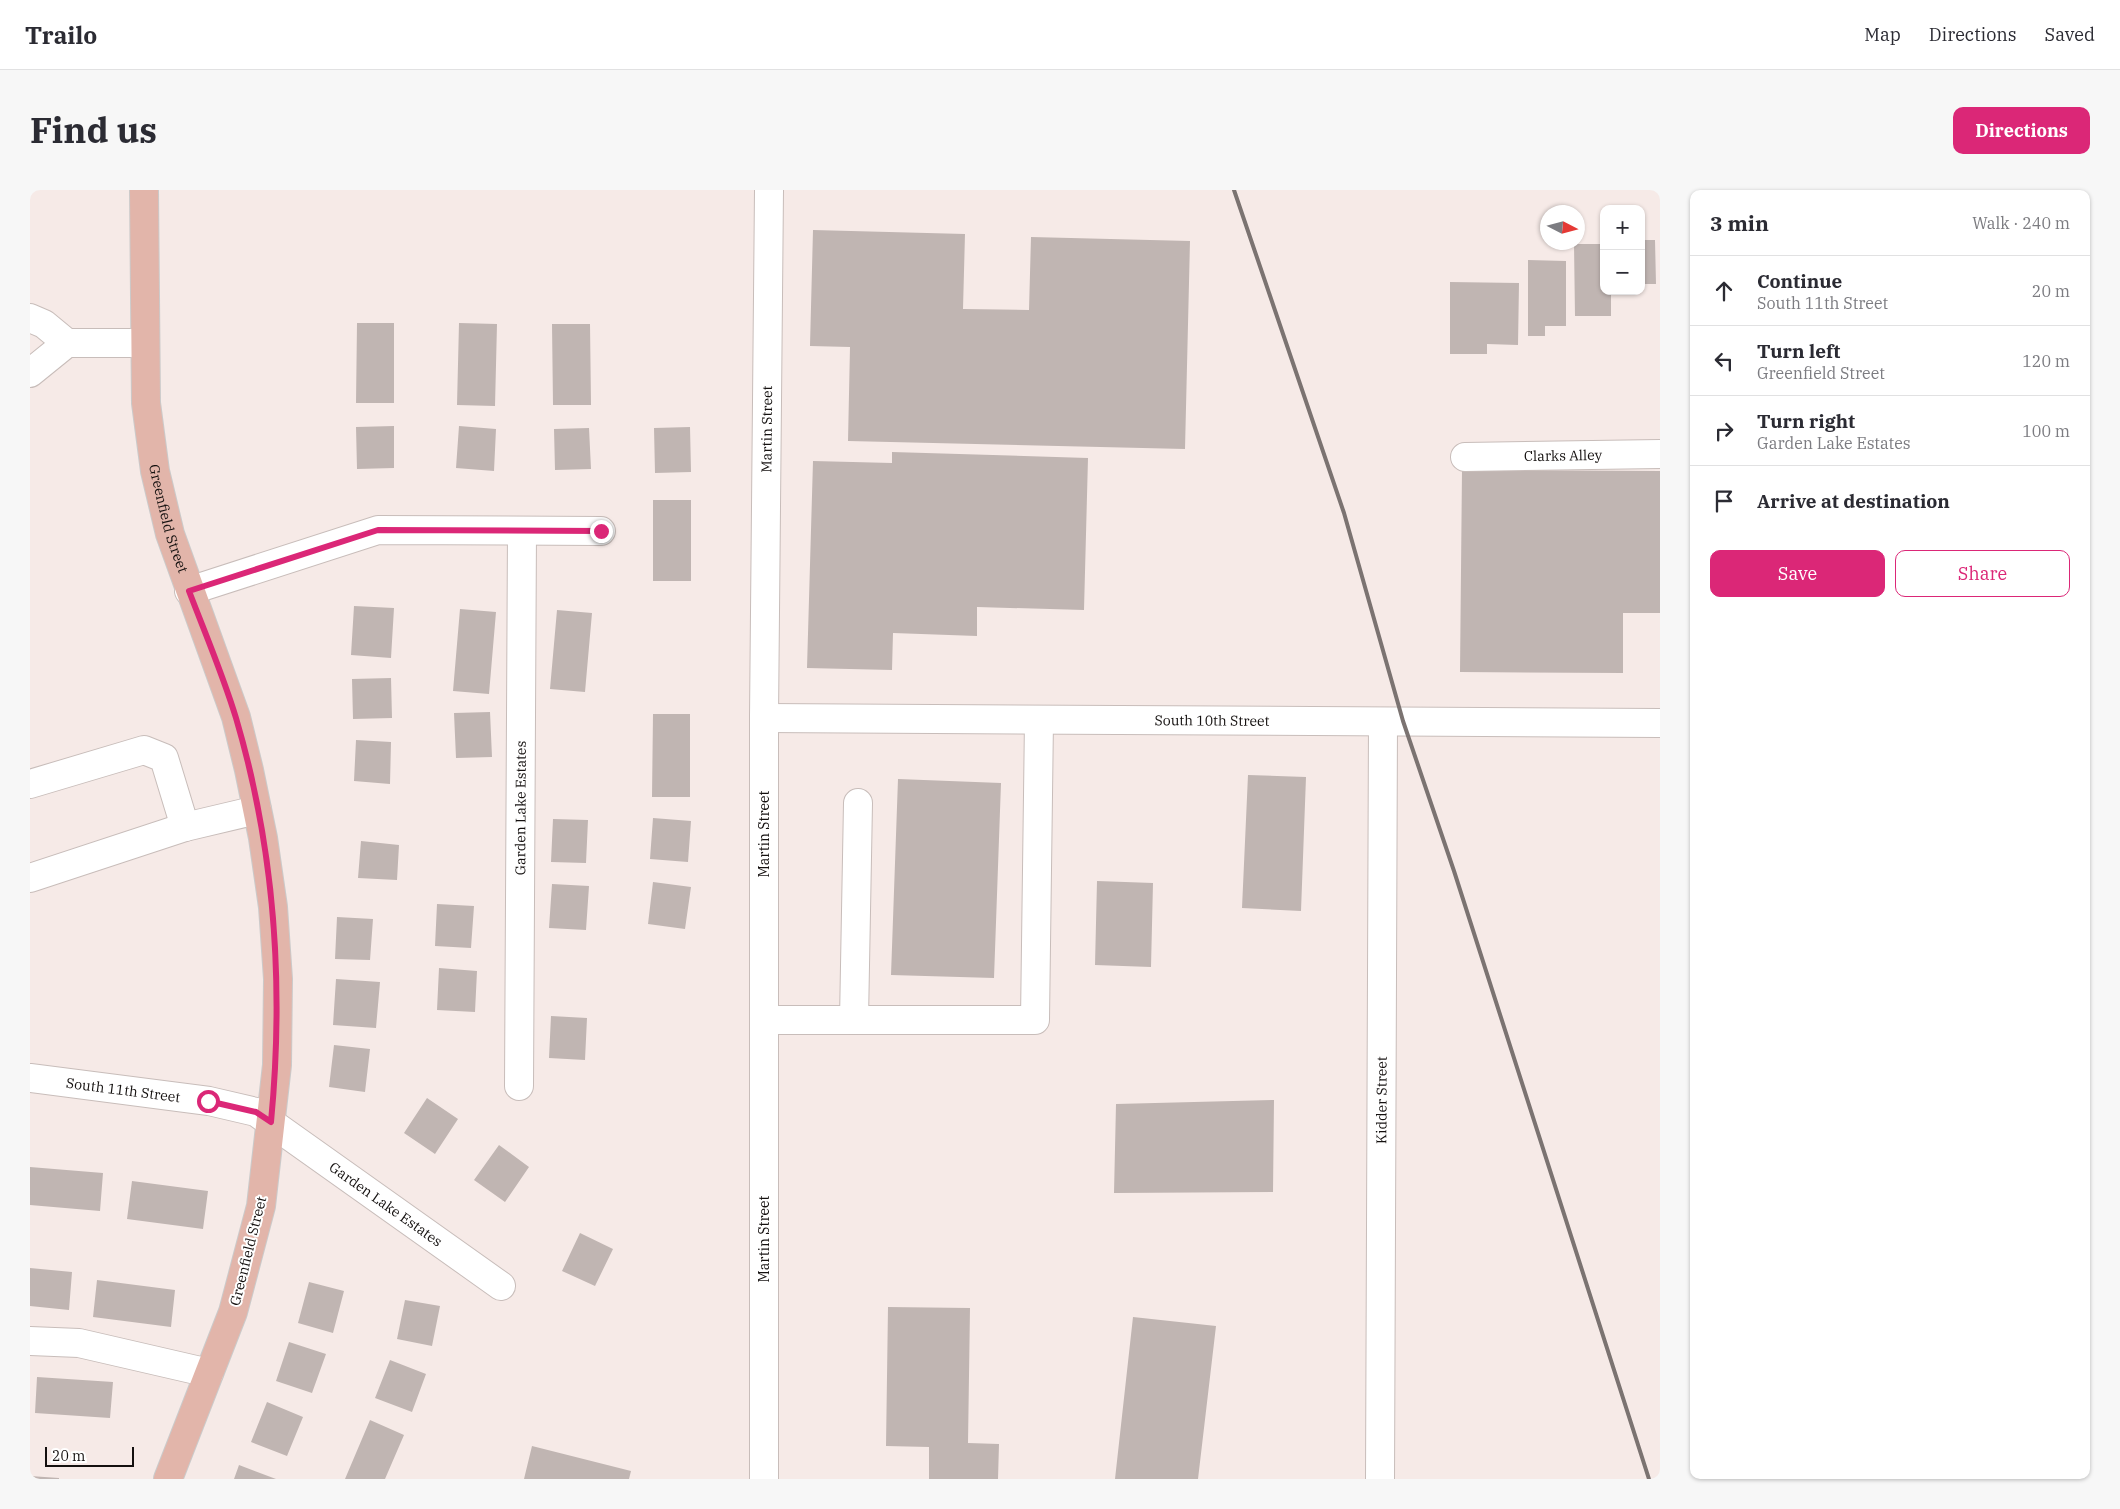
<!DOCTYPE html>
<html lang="en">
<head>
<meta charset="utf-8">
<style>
	:root { --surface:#fff; --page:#f7f7f7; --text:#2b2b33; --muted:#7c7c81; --line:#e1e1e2; --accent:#db2777 }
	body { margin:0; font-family:"IBM Plex Serif",serif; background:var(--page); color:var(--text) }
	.controls { position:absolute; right:15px; top:15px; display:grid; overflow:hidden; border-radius:10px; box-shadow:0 1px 4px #0004 }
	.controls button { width:45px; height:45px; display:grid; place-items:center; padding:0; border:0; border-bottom:1px solid var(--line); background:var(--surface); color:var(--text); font:25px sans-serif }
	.compass { position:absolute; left:1510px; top:15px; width:45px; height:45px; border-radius:50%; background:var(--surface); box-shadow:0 1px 4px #0004; rotate:96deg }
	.scale { position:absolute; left:15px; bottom:12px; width:89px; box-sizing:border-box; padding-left:5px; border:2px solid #14100f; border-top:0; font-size:14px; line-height:18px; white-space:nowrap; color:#14100f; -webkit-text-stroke:4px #fff; paint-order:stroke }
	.stop { position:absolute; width:15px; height:15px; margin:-11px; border:4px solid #db2777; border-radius:50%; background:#fff }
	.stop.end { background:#db2777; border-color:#fff; box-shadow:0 1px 5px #0008 }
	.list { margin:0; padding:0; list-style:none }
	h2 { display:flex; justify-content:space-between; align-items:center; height:65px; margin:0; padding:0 20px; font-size:21px }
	h2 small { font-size:16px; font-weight:400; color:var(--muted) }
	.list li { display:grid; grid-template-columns:32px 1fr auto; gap:15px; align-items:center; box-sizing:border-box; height:70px; padding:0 20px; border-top:1px solid var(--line) }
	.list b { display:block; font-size:19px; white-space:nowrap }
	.list p { margin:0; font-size:16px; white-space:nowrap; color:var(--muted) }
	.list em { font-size:16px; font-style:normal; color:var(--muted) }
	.actions { display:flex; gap:10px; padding:15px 20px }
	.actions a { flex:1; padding:11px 0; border:1px solid var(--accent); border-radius:10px; text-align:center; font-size:18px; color:var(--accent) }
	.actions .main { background:var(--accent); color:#fff }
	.icon { flex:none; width:28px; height:28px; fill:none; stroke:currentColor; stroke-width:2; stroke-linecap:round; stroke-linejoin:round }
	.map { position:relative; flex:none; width:1630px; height:1289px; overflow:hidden; border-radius:10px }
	header { display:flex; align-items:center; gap:30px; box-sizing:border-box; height:70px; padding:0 25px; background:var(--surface); border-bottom:1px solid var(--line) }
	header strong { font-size:24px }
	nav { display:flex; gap:28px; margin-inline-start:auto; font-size:18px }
	.intro { display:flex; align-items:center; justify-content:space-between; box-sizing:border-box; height:120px; padding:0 30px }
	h1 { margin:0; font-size:35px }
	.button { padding:12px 22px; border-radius:10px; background:var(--accent); color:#fff; font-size:18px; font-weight:700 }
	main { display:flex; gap:30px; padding:0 30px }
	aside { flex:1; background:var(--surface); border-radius:10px; box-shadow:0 1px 4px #0004 }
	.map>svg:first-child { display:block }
	.building { fill:#c0b5b2 }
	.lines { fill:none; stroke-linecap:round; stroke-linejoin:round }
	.minor-casing { stroke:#c8bdba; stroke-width:30 }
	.major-casing { stroke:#cbcaca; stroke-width:30 }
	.minor { stroke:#fff; stroke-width:28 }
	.major { stroke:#e2b5aa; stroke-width:28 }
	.rail { stroke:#7b7371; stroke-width:4 }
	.route { stroke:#db2777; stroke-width:6 }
	.labels { text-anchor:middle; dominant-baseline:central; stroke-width:4; stroke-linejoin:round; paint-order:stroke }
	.street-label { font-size:14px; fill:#14100f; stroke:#fff }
</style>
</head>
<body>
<header>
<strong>Trailo</strong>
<nav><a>Map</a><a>Directions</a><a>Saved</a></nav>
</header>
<div class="intro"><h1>Find us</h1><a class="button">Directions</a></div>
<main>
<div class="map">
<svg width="1630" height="1289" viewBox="0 0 1630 1289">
	<rect width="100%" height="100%" fill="#f6eae7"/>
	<path class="building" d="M 783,40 L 935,44 L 933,119 L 999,120 L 1001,47 L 1160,51 L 1155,259 L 818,251 L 820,157 L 780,156 Z
		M 1611,50 L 1625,50 L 1626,94 L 1611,94 Z
		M 1544,54 L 1574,54 L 1574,101 L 1581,101 L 1581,126 L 1545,126 Z
		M 1498,70 L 1536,71 L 1536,136 L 1515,136 L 1515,146 L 1498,146 Z
		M 1420,92 L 1489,93 L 1488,155 L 1457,154 L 1457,164 L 1420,164 Z
		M 327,133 L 364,133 L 364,213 L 326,213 Z
		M 429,133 L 467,134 L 465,216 L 427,215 Z
		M 522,134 L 560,134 L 561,215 L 523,215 Z
		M 364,236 L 364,278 L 327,279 L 326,237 Z
		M 429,236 L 466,239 L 464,281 L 426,278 Z
		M 660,237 L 661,282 L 625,283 L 624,238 Z
		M 559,238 L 561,279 L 525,280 L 524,239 Z
		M 862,262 L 1058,268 L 1054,420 L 947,417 L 947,446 L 863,443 L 862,480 L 777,478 L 783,271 L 862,273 Z
		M 1432,280 L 1630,281 L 1630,423 L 1593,423 L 1593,483 L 1430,482 Z
		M 623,310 L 661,310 L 661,391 L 623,391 Z
		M 324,416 L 364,418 L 361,468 L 321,465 Z
		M 430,419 L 466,422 L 459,504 L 423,501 Z
		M 527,420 L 562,423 L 555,502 L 520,499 Z
		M 361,488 L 362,528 L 323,529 L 322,489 Z
		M 460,522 L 462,567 L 426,568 L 424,523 Z
		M 623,524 L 660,524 L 660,607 L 622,607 Z
		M 326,550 L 361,552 L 360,594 L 324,591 Z
		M 1218,585 L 1276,587 L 1271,721 L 1212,718 Z
		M 868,589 L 971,593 L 964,788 L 861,785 Z
		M 623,628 L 661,631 L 658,672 L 620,669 Z
		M 523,629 L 558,630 L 556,673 L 521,672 Z
		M 331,651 L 369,655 L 367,690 L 328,688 Z
		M 1067,691 L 1123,693 L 1121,777 L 1065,775 Z
		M 623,692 L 661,697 L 655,739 L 618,734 Z
		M 522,694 L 559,696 L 556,740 L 519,738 Z
		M 407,714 L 444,716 L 441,758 L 405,756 Z
		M 307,727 L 343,729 L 340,770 L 305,769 Z
		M 409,778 L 447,781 L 445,822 L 407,820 Z
		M 306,789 L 350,792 L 346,838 L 303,835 Z
		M 521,826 L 557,828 L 555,870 L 519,868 Z
		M 304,855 L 340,859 L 335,902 L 299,897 Z
		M 397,908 L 428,929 L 405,964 L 374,943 Z
		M 1244,910 L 1243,1002 L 1084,1003 L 1086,914 Z
		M 469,955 L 499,977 L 475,1012 L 444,990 Z
		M 0,977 L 73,983 L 70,1021 L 0,1015 Z
		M 102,991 L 178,1001 L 173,1039 L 97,1029 Z
		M 550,1043 L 583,1059 L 565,1096 L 532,1081 Z
		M 0,1078 L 42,1082 L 39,1120 L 0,1116 Z
		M 67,1090 L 145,1100 L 141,1137 L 63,1127 Z
		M 279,1092 L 314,1101 L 303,1143 L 268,1133 Z
		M 375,1110 L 410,1116 L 402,1156 L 367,1149 Z
		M 858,1117 L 940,1118 L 938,1253 L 969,1254 L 968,1289 L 899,1289 L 899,1257 L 856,1256 Z
		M 1103,1127 L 1186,1136 L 1168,1289 L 1085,1289 Z
		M 259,1152 L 296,1164 L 282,1203 L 246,1191 Z
		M 360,1170 L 396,1184 L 382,1222 L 345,1208 Z
		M 7,1187 L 83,1192 L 80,1228 L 5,1223 Z
		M 237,1212 L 273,1227 L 257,1266 L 221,1252 Z
		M 340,1230 L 374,1245 L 355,1289 L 315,1289 Z
		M 502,1256 L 601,1281 L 599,1289 L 494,1289 Z
		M 209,1275 L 246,1289 L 204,1289 Z
		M 0,1286 L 29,1288 L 29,1289 L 0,1289 Z"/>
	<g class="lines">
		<g class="minor-casing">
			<g id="minor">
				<path d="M 0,128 L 14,134 L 37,153 L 114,153"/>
				<path d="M 0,183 L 37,153"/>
				<path id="s1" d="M 1435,267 L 1630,264"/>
				<path d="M 159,401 L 348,340 L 571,341"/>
				<path id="s2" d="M 734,528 L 1630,533"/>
				<path d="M 0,594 L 114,560 L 134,568 L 155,637"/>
				<path d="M 0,688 L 155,637 L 227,620"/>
				<path d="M 734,830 L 1005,830 L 1009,530"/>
				<path d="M 824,830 L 828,613"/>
				<path id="s3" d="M 0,888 L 179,911 L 226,922 L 471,1096"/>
				<path id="s4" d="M 489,896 L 492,341"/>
				<path d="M 0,1151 L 49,1153 L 179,1183"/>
				<path id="s5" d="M 734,1289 L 734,528 L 739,0"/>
				<path id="s6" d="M 1350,1289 L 1353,532"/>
			</g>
		</g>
		<g class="major-casing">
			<g id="major">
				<path id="s7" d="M 114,0 L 116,213 L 125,281 L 140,344 L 206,527 L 219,580 L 233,648 L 243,717 L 248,789 L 247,875 L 231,1016 L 203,1122 L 138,1289"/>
			</g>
		</g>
		<use href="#minor" class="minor"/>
		<use href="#major" class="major"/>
		<path class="rail" d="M 1204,0 L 1314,323 L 1373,531 L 1424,681 L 1619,1289"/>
	</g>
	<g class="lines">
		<path class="route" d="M 178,911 L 226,922 L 241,932 C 254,796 245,660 206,528 C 193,485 175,443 159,401 L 348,340 L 571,341"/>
	</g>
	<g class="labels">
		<g class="street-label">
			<text stroke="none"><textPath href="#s5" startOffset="1050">Martin Street</textPath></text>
			<text stroke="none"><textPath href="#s1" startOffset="98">Clarks Alley</textPath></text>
			<text stroke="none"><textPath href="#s7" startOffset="331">Greenfield Street</textPath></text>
			<text stroke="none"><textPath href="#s2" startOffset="448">South 10th Street</textPath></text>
			<text stroke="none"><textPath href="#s4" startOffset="278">Garden Lake Estates</textPath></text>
			<text transform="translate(734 644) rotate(-90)">Martin Street</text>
			<text stroke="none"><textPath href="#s3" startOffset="94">South 11th Street</textPath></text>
			<text stroke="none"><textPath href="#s6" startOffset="379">Kidder Street</textPath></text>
			<text stroke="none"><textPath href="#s3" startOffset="388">Garden Lake Estates</textPath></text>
			<text transform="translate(734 1049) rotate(-90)">Martin Street</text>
			<text transform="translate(218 1061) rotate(-76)">Greenfield Street</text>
		</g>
	</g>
</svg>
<div class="controls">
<button>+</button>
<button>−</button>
</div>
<svg class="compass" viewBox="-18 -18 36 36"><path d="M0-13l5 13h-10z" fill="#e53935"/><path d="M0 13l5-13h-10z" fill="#7c7c81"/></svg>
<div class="scale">20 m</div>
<div class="stop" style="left:178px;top:911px"></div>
<div class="stop end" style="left:571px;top:341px"></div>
</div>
<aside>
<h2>3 min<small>Walk · 240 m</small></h2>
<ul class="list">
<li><svg class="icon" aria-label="ahead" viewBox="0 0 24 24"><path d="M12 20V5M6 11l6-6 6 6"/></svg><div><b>Continue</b><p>South 11th Street</p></div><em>20 m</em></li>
<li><svg class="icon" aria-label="left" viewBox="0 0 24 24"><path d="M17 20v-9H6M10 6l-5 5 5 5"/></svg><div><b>Turn left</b><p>Greenfield Street</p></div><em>120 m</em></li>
<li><svg class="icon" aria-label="right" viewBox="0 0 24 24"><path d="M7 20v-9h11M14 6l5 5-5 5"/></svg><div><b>Turn right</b><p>Garden Lake Estates</p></div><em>100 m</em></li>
<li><svg class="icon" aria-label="arrive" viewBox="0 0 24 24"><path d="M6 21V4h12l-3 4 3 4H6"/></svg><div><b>Arrive at destination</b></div></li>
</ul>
<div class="actions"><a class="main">Save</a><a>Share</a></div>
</aside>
</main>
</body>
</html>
